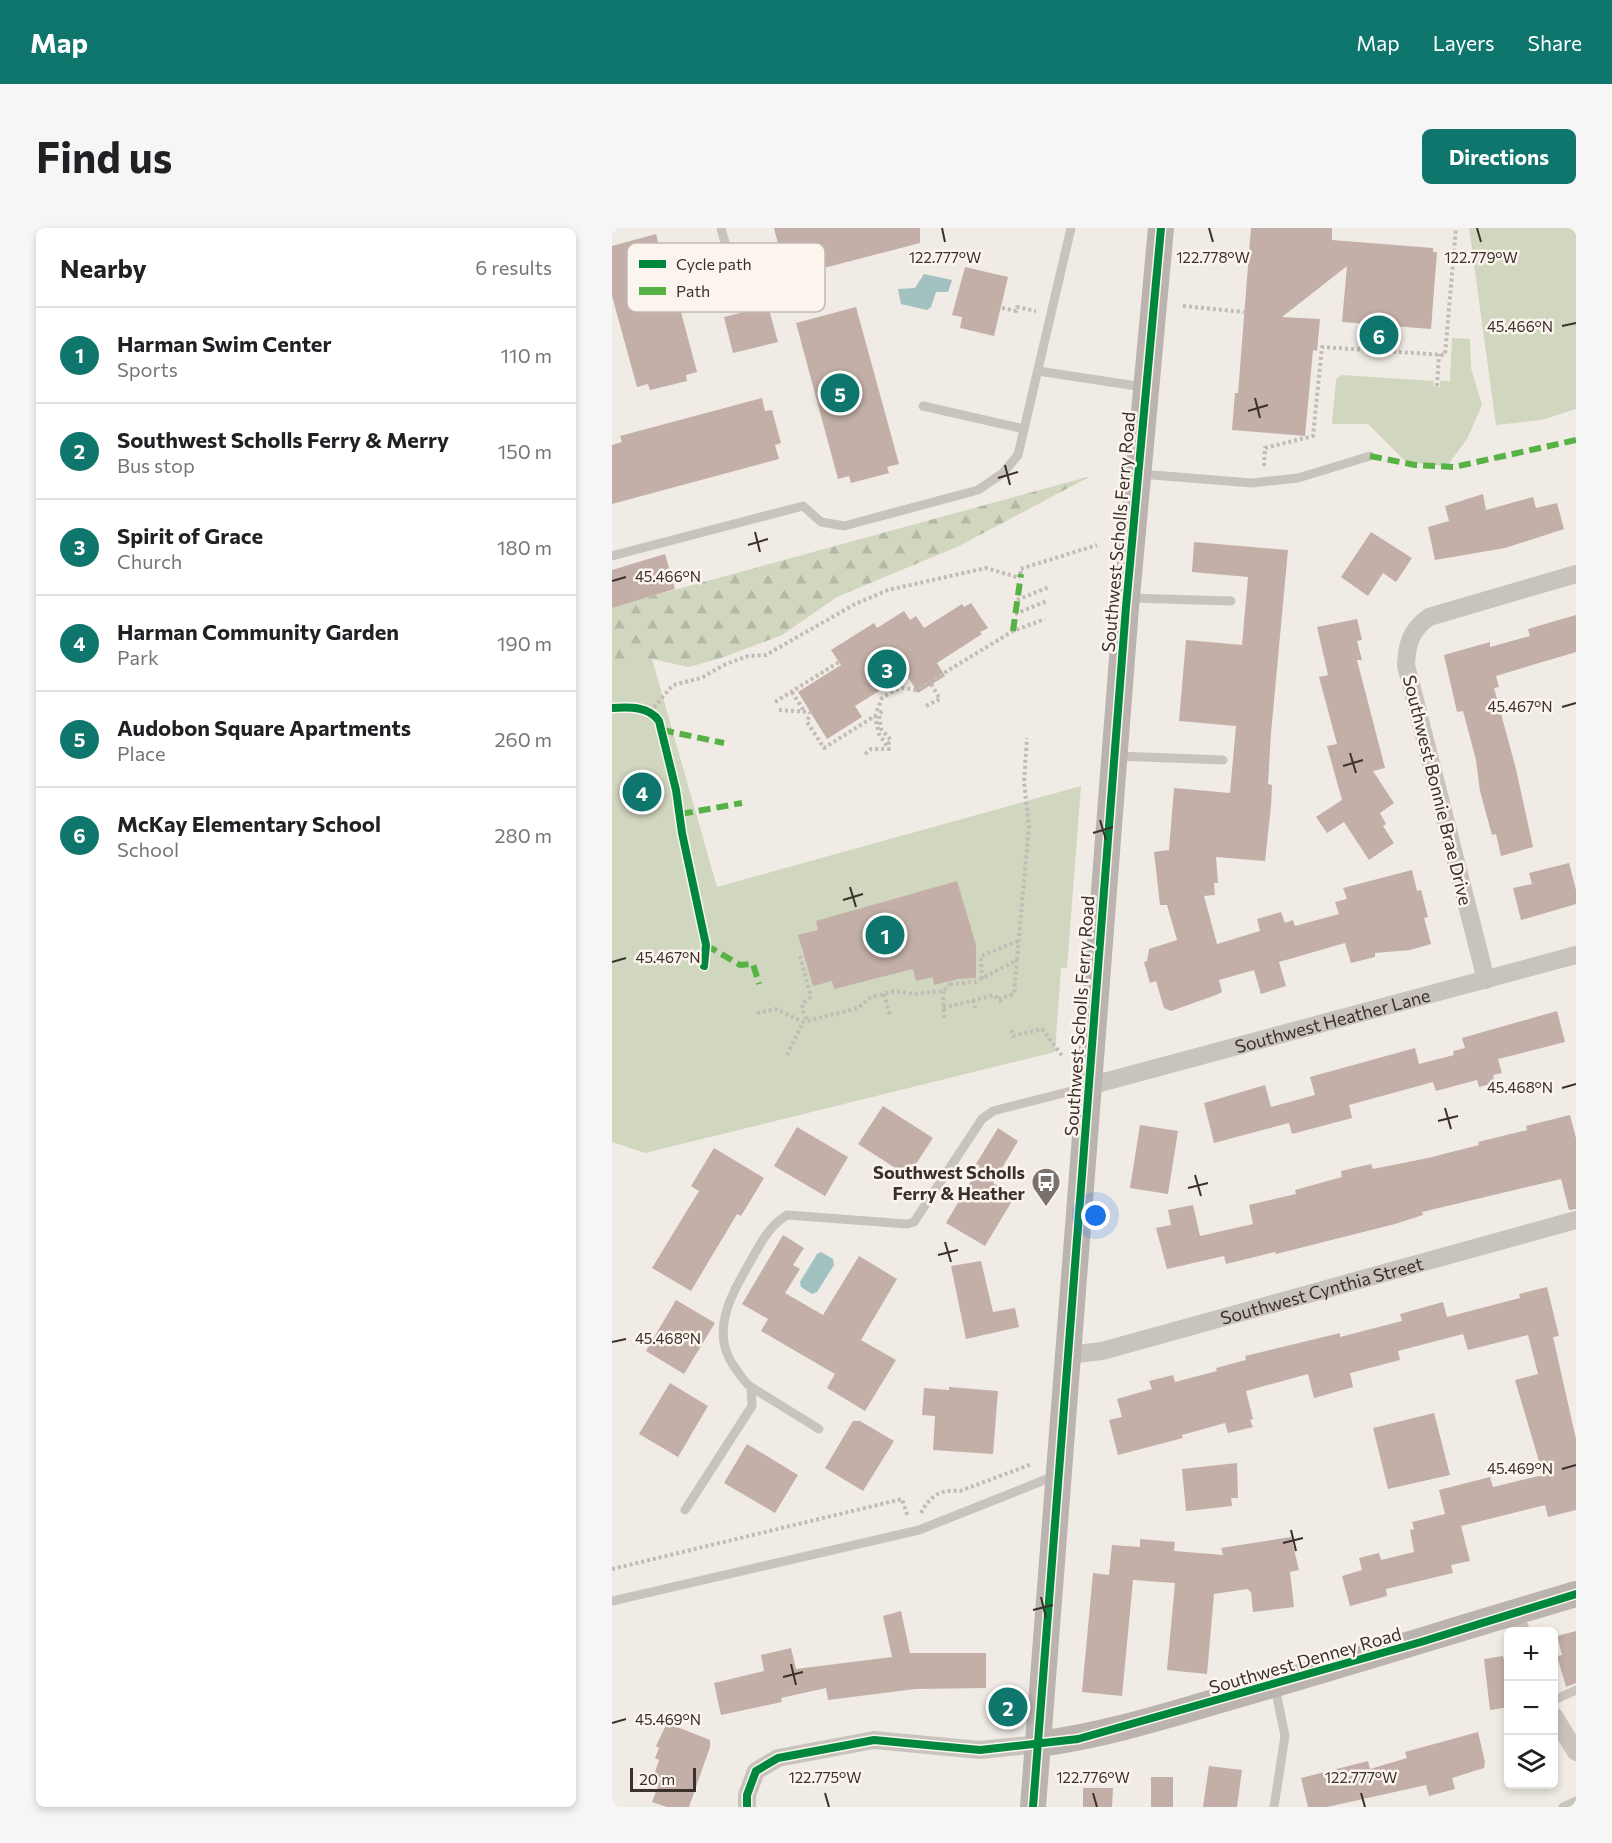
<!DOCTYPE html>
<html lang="en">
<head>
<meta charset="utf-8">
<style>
	:root { --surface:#fff; --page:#f6f6f6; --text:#202124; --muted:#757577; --line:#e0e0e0; --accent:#0f766e }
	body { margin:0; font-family:Commissioner,sans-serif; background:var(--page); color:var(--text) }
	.controls { position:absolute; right:18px; bottom:18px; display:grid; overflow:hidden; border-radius:9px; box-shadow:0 3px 9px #0003 }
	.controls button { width:54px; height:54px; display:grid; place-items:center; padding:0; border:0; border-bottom:2px solid var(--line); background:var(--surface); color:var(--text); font:30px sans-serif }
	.scale { position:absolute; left:18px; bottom:15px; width:66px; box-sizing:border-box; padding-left:6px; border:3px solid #3b302b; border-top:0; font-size:16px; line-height:21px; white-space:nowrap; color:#3b302b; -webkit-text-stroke:4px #fbf5ee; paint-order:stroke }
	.you { position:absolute; left:484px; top:988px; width:21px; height:21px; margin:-15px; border:4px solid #fff; border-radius:50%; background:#1a73e8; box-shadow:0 0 0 9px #1a73e833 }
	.badge { display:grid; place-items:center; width:39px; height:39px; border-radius:50%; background:var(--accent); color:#fff; font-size:20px; font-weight:700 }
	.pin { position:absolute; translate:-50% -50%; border:3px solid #fff; box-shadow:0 2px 6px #0006 }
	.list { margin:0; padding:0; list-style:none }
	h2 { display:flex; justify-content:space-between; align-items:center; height:78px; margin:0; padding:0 24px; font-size:26px }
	h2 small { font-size:20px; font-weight:400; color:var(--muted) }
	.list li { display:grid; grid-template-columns:39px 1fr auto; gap:18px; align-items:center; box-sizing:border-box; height:96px; padding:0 24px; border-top:2px solid var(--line) }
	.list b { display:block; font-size:22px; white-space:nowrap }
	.list p { margin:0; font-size:20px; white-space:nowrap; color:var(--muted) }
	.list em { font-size:20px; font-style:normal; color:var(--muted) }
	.icon { flex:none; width:33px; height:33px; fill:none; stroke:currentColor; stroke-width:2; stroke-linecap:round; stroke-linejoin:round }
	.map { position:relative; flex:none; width:964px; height:1579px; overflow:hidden; border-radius:9px }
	header { display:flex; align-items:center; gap:36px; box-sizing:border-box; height:84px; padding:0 30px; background:var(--accent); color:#fff }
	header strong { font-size:28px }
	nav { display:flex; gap:33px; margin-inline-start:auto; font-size:21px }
	.intro { display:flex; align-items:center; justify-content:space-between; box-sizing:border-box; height:144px; padding:0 36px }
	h1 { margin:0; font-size:42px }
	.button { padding:15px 27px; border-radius:9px; background:var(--accent); color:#fff; font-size:21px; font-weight:700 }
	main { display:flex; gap:36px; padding:0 36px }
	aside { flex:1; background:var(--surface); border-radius:9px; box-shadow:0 3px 9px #0003 }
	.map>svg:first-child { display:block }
	.forest { fill:url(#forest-firs) }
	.green { fill:#d1d6bf }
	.water { fill:#a1c2c1 }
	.building { fill:#c3afa7 }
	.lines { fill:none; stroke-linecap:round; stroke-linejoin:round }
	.path { stroke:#c2bbb6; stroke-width:4; stroke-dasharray:3 3; stroke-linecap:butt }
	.lane { stroke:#c9c3be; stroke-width:9 }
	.street { stroke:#c9c3be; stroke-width:18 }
	.secondary { stroke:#bab3ae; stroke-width:26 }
	.quiet { stroke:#57b246; stroke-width:6; stroke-dasharray:12 6; stroke-linecap:butt }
	.cycleway-casing { stroke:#fbf5ee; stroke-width:11 }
	.cycleway { stroke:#00873e; stroke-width:8 }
	.ticks { fill:none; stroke:#3b302b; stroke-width:2 }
	.labels { text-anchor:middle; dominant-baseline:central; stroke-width:5; stroke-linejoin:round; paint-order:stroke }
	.street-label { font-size:18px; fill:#3b302b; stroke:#fbf5ee }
	.poi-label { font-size:18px; font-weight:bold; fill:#3b302b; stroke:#fbf5ee; text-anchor:end }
	.key { fill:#fbf5ee; stroke:#c1bab4; stroke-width:1.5 }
	.key-label { font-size:16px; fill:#3b302b }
	.ticks-label { font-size:15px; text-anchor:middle; fill:#3b302b; stroke:#fbf5ee; stroke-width:5; stroke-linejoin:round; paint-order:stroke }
</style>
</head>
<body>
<header>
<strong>Map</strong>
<nav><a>Map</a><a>Layers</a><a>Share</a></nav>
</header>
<div class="intro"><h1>Find us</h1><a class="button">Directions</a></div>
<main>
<aside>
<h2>Nearby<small>6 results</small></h2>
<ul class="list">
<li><span class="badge">1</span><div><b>Harman Swim Center</b><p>Sports</p></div><em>110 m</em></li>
<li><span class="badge">2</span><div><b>Southwest Scholls Ferry &amp; Merry</b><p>Bus stop</p></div><em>150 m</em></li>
<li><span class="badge">3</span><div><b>Spirit of Grace</b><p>Church</p></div><em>180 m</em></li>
<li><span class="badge">4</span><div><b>Harman Community Garden</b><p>Park</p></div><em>190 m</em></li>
<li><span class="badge">5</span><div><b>Audobon Square Apartments</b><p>Place</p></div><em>260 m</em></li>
<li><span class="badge">6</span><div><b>McKay Elementary School</b><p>School</p></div><em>280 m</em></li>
</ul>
</aside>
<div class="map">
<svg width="964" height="1579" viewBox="0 0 964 1579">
	<defs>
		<pattern id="forest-firs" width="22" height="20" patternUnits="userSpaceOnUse" patternTransform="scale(1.5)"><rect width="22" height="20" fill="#d1d6bf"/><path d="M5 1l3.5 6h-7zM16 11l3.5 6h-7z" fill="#b4b8a4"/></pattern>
	</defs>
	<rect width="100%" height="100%" fill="#f0ebe5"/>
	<path class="forest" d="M 479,248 L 347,318 L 225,369 L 170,407 L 112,429 L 77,439 L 40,431 L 0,442 L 0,379 Z"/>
	<path class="green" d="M 857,0 L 964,0 L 964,181 L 929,192 L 884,197 Z
		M 840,110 L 858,111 L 859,140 L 870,177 L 855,211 L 835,238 L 794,234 L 756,196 L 720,196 L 724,151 L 730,147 L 822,153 L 821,158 L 828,159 L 828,153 L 838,153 Z
		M 40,431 L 105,659 L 469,558 L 455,740 L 449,740 L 443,824 L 33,925 L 0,914 L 0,442 Z"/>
	<path class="water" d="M 312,46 L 340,52 L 336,64 L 324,64 L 319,79 L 315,82 L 289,76 L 286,61 L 303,60 Z
		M 209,1024 L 221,1031 L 222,1037 L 205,1064 L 200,1066 L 189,1059 L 188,1054 L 205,1026 Z"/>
	<path class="building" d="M 162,0 L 308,0 L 308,15 L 181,48 L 178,37 L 172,39 Z
		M 639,0 L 720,0 L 720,12 L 821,20 L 821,24 L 825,24 L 819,101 L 730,94 L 735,38 L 670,89 L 708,91 L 705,123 L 701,122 L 693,208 L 620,202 L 623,165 L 626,165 Z
		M 44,6 L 47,18 L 51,17 L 85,144 L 74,147 L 75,153 L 38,162 L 36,156 L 25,159 L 0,68 L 0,18 Z
		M 353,39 L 396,49 L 382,108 L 348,100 L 350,89 L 340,87 Z
		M 156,78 L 166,114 L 121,125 L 112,89 Z
		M 244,79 L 287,236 L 275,239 L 277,245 L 239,255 L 237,248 L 226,251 L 184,95 Z
		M 150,170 L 153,183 L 160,182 L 169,215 L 163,217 L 167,231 L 0,276 L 0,217 L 10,214 L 8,208 Z
		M 871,266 L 874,282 L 921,269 L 924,280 L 945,275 L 952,301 L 893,320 L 823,332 L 816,299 L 837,293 L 833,278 Z
		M 759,304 L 800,330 L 784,354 L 771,345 L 756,368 L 729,349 Z
		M 582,314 L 676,322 L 659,505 L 656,556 L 660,557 L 659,578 L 653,633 L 604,629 L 606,655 L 602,655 L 603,667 L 592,668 L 605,716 L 648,703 L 645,691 L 669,684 L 673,695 L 681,692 L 683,698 L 727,686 L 723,674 L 735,671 L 731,660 L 800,642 L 805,663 L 809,662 L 816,689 L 812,690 L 819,716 L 798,722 L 763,725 L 763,729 L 739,735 L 733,715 L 667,734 L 674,758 L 649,766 L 642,742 L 607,752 L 610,764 L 604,767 L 559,783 L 552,780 L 544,753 L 538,755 L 532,734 L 535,733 L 537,721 L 565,712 L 555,677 L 548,677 L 542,624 L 557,622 L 562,560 L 618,565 L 624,498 L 567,493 L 574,412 L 630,417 L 636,349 L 580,344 Z
		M 53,326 L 63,361 L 0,380 L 0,342 Z
		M 359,375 L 376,400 L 368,404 L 370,406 L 325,435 L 333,448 L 306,465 L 294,446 L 243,478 L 250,489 L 215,511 L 186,464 L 229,437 L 219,422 L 262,395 L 265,400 L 292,383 L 298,392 L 304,388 L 312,400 L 350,376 L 352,379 Z
		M 964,387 L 964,424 L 884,448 L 887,459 L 882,460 L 904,541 L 921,619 L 889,628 L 884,606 L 880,607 L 868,563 L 864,532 L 851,483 L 845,484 L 832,427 L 878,414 L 878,419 L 918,408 L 916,401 Z
		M 745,391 L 750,412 L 745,413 L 750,432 L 745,432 L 773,540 L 761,543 L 782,575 L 768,585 L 774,596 L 771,598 L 782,615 L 757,632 L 732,594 L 715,605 L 704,589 L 730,572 L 715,518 L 725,516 L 707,449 L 716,447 L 705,399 Z
		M 957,635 L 964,662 L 964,676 L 909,692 L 901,660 L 920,656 L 917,645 Z
		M 345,653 L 364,717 L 364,750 L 346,751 L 322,757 L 321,749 L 304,753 L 301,741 L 222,761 L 220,753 L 201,758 L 186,707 L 206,702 L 204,693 Z
		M 945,783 L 953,814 L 886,831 L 890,845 L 881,847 L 883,855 L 867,859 L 865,852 L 824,863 L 821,854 L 737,877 L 740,890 L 680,906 L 677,895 L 602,915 L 592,875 L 653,857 L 659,879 L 703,867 L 698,849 L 803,820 L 807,836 L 842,827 L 841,823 L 853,820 L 850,810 Z
		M 271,878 L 321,910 L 296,948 L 246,916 Z
		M 958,887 L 964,910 L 964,981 L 957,982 L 949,951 L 810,984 L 811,987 L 783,996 L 664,1026 L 663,1024 L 614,1036 L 612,1028 L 555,1041 L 544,1000 L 559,997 L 556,982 L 581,977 L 588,1008 L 641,996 L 637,977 L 684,966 L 683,962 L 730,949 L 729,943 L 759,936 L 761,941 L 816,930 L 867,917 L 866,914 L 915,902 L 914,898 Z
		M 528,897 L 566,903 L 556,966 L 518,960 Z
		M 185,899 L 236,929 L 213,968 L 162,938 Z
		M 386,900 L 406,913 L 381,955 L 403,968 L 373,1018 L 334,995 L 368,938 L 364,936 Z
		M 102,920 L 152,950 L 129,988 L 125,986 L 79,1063 L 40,1040 L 87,963 L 79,958 Z
		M 171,1007 L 192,1020 L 181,1037 L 188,1041 L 173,1065 L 211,1087 L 247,1028 L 285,1051 L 249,1112 L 284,1132 L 253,1183 L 215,1160 L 223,1146 L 149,1103 L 156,1091 L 130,1076 Z
		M 369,1033 L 381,1084 L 403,1080 L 407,1099 L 354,1111 L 339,1038 Z
		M 935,1059 L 947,1108 L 941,1109 L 964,1211 L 964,1282 L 936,1289 L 933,1277 L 849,1298 L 858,1333 L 839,1337 L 841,1345 L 774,1361 L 775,1368 L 738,1378 L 730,1348 L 750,1342 L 747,1330 L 767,1325 L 769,1332 L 802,1324 L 798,1302 L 802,1301 L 800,1294 L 833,1286 L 827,1262 L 878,1249 L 881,1259 L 931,1247 L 903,1152 L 926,1146 L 916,1107 L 856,1122 L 851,1106 L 786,1123 L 788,1132 L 738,1145 L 741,1159 L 702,1170 L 696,1146 L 634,1163 L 641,1191 L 638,1192 L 641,1199 L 616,1205 L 613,1195 L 570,1207 L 571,1210 L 506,1227 L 497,1192 L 510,1189 L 505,1171 L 540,1161 L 537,1153 L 561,1147 L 563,1154 L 605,1143 L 604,1140 L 634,1132 L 633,1128 L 728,1105 L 728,1109 L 790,1093 L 788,1086 L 831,1074 L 835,1089 L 908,1070 L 907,1066 Z
		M 64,1072 L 103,1095 L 72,1146 L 34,1123 Z
		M 58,1155 L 96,1178 L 66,1229 L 27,1206 Z
		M 337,1159 L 386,1163 L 381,1226 L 321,1222 L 323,1188 L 310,1187 L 312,1160 L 337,1162 Z
		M 822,1185 L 838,1247 L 776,1261 L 761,1200 Z
		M 241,1193 L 248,1193 L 282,1213 L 251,1263 L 213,1240 Z
		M 135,1216 L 186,1247 L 163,1285 L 112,1255 Z
		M 625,1235 L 626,1270 L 619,1270 L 620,1278 L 574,1283 L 570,1241 Z
		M 679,1309 L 687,1342 L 678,1344 L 682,1379 L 641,1384 L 639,1364 L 635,1361 L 602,1366 L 595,1446 L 555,1442 L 563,1355 L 521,1352 L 510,1468 L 470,1464 L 481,1345 L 497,1347 L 500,1317 L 528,1319 L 528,1311 L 563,1314 L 562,1323 L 611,1327 L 609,1320 Z
		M 289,1383 L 298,1425 L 374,1425 L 374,1460 L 303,1461 L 216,1472 L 214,1460 L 169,1470 L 170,1474 L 109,1487 L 102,1455 L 152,1443 L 149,1427 L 179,1420 L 184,1441 L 280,1429 L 271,1388 Z
		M 964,1403 L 964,1455 L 954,1459 L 945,1428 L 950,1427 L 945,1408 Z
		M 891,1428 L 897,1454 L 897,1479 L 878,1482 L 872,1431 Z
		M 55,1495 L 98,1512 L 98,1519 L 77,1579 L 55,1579 L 40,1574 L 49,1550 L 42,1547 L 47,1532 L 43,1530 L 47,1520 L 44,1518 Z
		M 866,1504 L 873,1534 L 872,1540 L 840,1550 L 843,1561 L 817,1568 L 814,1557 L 715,1579 L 696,1579 L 689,1550 L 756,1533 L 758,1541 L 795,1530 L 793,1524 Z
		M 597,1538 L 630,1542 L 625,1579 L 591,1579 Z
		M 539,1549 L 561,1549 L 561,1579 L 539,1579 Z
		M 471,1560 L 501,1560 L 500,1579 L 471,1579 Z"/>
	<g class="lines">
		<path class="path" d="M 571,78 L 632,84
			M 390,80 L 404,83 L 405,79 L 424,83
			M 825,158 L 827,126
			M 652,238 L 653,220 L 701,208 L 710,119 L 833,127 L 844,0
			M 409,346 L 408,341 L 485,317
			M 405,372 L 437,359
			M 403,386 L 435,373
			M 180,464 L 192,483
			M 163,474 L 227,434
			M 314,478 L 328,471 L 318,454
			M 167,482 L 198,484 L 195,494 L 212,520 L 263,488 L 270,470 L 283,462 L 292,460 L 304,462 L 401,403 L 433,391
			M 270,483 L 267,487 L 269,501 L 279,512 L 276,516
			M 38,484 L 61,457 L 89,450 L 114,436 L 136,428 L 154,427 L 243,376 L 276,362 L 374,340 L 408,350
			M 253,526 L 259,521 L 277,521 L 267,506 L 263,488
			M 54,538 L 59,537
			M 188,728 L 198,765 L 198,770 L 191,775 L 190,781 L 195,792
			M 405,732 L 417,598 L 412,554 L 415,510
			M 370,751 L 369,728 L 406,713
			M 338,756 L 363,754 L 405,732 L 402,766 L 386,771
			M 331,763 L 332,792
			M 272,766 L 278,787
			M 361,772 L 363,780
			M 331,780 L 382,767 L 391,776
			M 145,785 L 164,781 L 191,794 L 246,780 L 259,769 L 283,763 L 301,766 L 331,763 L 338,756 L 337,753
			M 399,802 L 401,808 L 430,801 L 451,829
			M 175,827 L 191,794
			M 309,1285 C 318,1268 328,1261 348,1263 L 420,1236
			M 0,1341 L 290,1271 L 296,1289"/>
		<path class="lane" d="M 109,0 L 130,78
			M 426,143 L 531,159
			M 311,178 L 412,201
			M 528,246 L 640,255 L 686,250 L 758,228
			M 0,328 L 191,278 L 209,294 L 232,298 L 366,262 L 391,245 L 406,227 L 459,0
			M 517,370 L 619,373
			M 504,528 L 611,532
			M 139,1159 L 207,1201
			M 73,1282 L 140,1178 L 139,1159 C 131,1153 127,1145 121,1137 C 98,1102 120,1066 138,1034 C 149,1015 156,999 175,987 L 295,996 L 302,994 L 370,891 L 381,883 L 475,859
			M 0,1373 L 307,1302 L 445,1247
			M 942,1472 L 964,1462
			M 662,1579 L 673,1508 L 663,1459
			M 951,1579 L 964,1573"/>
		<g class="street">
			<path d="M 874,752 L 794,437 C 795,415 799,402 817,389 L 964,346"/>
			<path id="s1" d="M 477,858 L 964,727"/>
			<path id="s2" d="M 456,1127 L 490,1123 L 964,992"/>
			<path d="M 903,1384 L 909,1404"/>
			<path d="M 942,1488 L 964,1524"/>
			<path d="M 135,1579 L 135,1567 L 144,1543 L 166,1530 L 262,1512 L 368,1522 L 427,1516"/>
		</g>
		<path class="secondary" d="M 427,1516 C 496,1507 563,1485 629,1466 C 741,1434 852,1399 964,1366
			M 421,1579 L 514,379 L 549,0"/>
		<path class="quiet" d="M 758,228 L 803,237 L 842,239 L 964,212
			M 401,403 L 409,346
			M 50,502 L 112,515
			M 69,586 L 130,575
			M 94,717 L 128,737 L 141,736 L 147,756"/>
		<g class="cycleway-casing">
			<path id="cycleway" d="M 0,480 C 17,479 37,478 47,493 L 64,562 L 70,605 L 94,717 L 92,738
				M 135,1579 L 135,1567 L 144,1543 L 166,1530 L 262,1512 L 368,1522 L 466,1511 L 809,1414 L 964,1366
				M 421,1579 L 514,379 L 549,0"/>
		</g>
		<use href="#cycleway" class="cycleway"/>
	</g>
	<path class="ticks" d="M 330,0 L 333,14M 597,0 L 601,14M 865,0 L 869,14M 950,98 L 964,95M 643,170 L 648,190M 636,183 L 656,177M 393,237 L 398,257M 386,250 L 406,244M 143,304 L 148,324M 136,317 L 156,311M 0,353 L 14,349M 950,479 L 964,475M 738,525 L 744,545M 731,538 L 751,532M 488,592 L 494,612M 481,605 L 501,599M 238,659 L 244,679M 231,672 L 251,666M 0,734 L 14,730M 950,860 L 964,856M 833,880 L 839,901M 826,893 L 846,888M 583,947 L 589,968M 576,960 L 596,955M 333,1014 L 339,1034M 326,1027 L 346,1022M 0,1114 L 14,1111M 950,1241 L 964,1237M 679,1302 L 684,1323M 671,1315 L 691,1310M 429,1369 L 434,1390M 421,1382 L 441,1377M 179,1436 L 184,1457M 171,1449 L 191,1444M 0,1495 L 14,1491M 213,1565 L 217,1579M 481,1565 L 485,1579M 749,1565 L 753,1579"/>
	<defs>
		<g id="bus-pin" transform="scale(1.5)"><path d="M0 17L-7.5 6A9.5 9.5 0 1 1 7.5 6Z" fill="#7a716c" stroke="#fbf5ee"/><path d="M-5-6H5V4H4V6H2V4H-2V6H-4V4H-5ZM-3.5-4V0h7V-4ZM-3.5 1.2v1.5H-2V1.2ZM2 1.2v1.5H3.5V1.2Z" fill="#fff"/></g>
	</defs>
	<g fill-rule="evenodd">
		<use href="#bus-pin" x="434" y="954"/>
	</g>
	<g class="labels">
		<g class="street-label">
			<text transform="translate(506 304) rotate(-85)">Southwest Scholls Ferry Road</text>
			<text transform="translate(826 562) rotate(76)">Southwest Bonnie Brae Drive</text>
			<text transform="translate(467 788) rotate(-86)">Southwest Scholls Ferry Road</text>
			<text stroke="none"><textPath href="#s1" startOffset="252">Southwest Heather Lane</textPath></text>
			<text stroke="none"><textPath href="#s2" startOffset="262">Southwest Cynthia Street</textPath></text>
			<text transform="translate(693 1432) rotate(-16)">Southwest Denney Road</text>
		</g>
		<g class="poi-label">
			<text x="413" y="944">Southwest Scholls<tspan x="413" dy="21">Ferry &amp; Heather</tspan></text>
		</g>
	</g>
	<rect x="15" y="15" width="198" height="69" rx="9" class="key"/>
	<rect x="27" y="32" width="27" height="8" fill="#00873e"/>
	<rect x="27" y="59" width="27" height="8" fill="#57b246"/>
	<g class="key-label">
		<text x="64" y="42">Cycle path</text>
		<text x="64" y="69">Path</text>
	</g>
	<g class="ticks-label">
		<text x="333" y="35">122.777°W</text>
		<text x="601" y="35">122.778°W</text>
		<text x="869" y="35">122.779°W</text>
		<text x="908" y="104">45.466°N</text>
		<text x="56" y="354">45.466°N</text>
		<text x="908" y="484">45.467°N</text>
		<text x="56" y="735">45.467°N</text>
		<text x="908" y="865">45.468°N</text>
		<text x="56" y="1116">45.468°N</text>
		<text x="908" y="1246">45.469°N</text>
		<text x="56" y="1497">45.469°N</text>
		<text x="213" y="1555">122.775°W</text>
		<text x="481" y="1555">122.776°W</text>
		<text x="749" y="1555">122.777°W</text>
	</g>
</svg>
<div class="controls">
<button>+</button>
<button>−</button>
<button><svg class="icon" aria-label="layers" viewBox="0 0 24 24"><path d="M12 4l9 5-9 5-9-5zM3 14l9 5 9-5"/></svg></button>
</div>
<div class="scale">20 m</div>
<div class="you"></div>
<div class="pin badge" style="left:273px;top:707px">1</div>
<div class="pin badge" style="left:396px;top:1479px">2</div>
<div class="pin badge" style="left:275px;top:441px">3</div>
<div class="pin badge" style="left:30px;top:564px">4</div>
<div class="pin badge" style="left:228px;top:165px">5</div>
<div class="pin badge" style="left:767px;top:107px">6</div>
</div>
</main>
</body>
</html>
